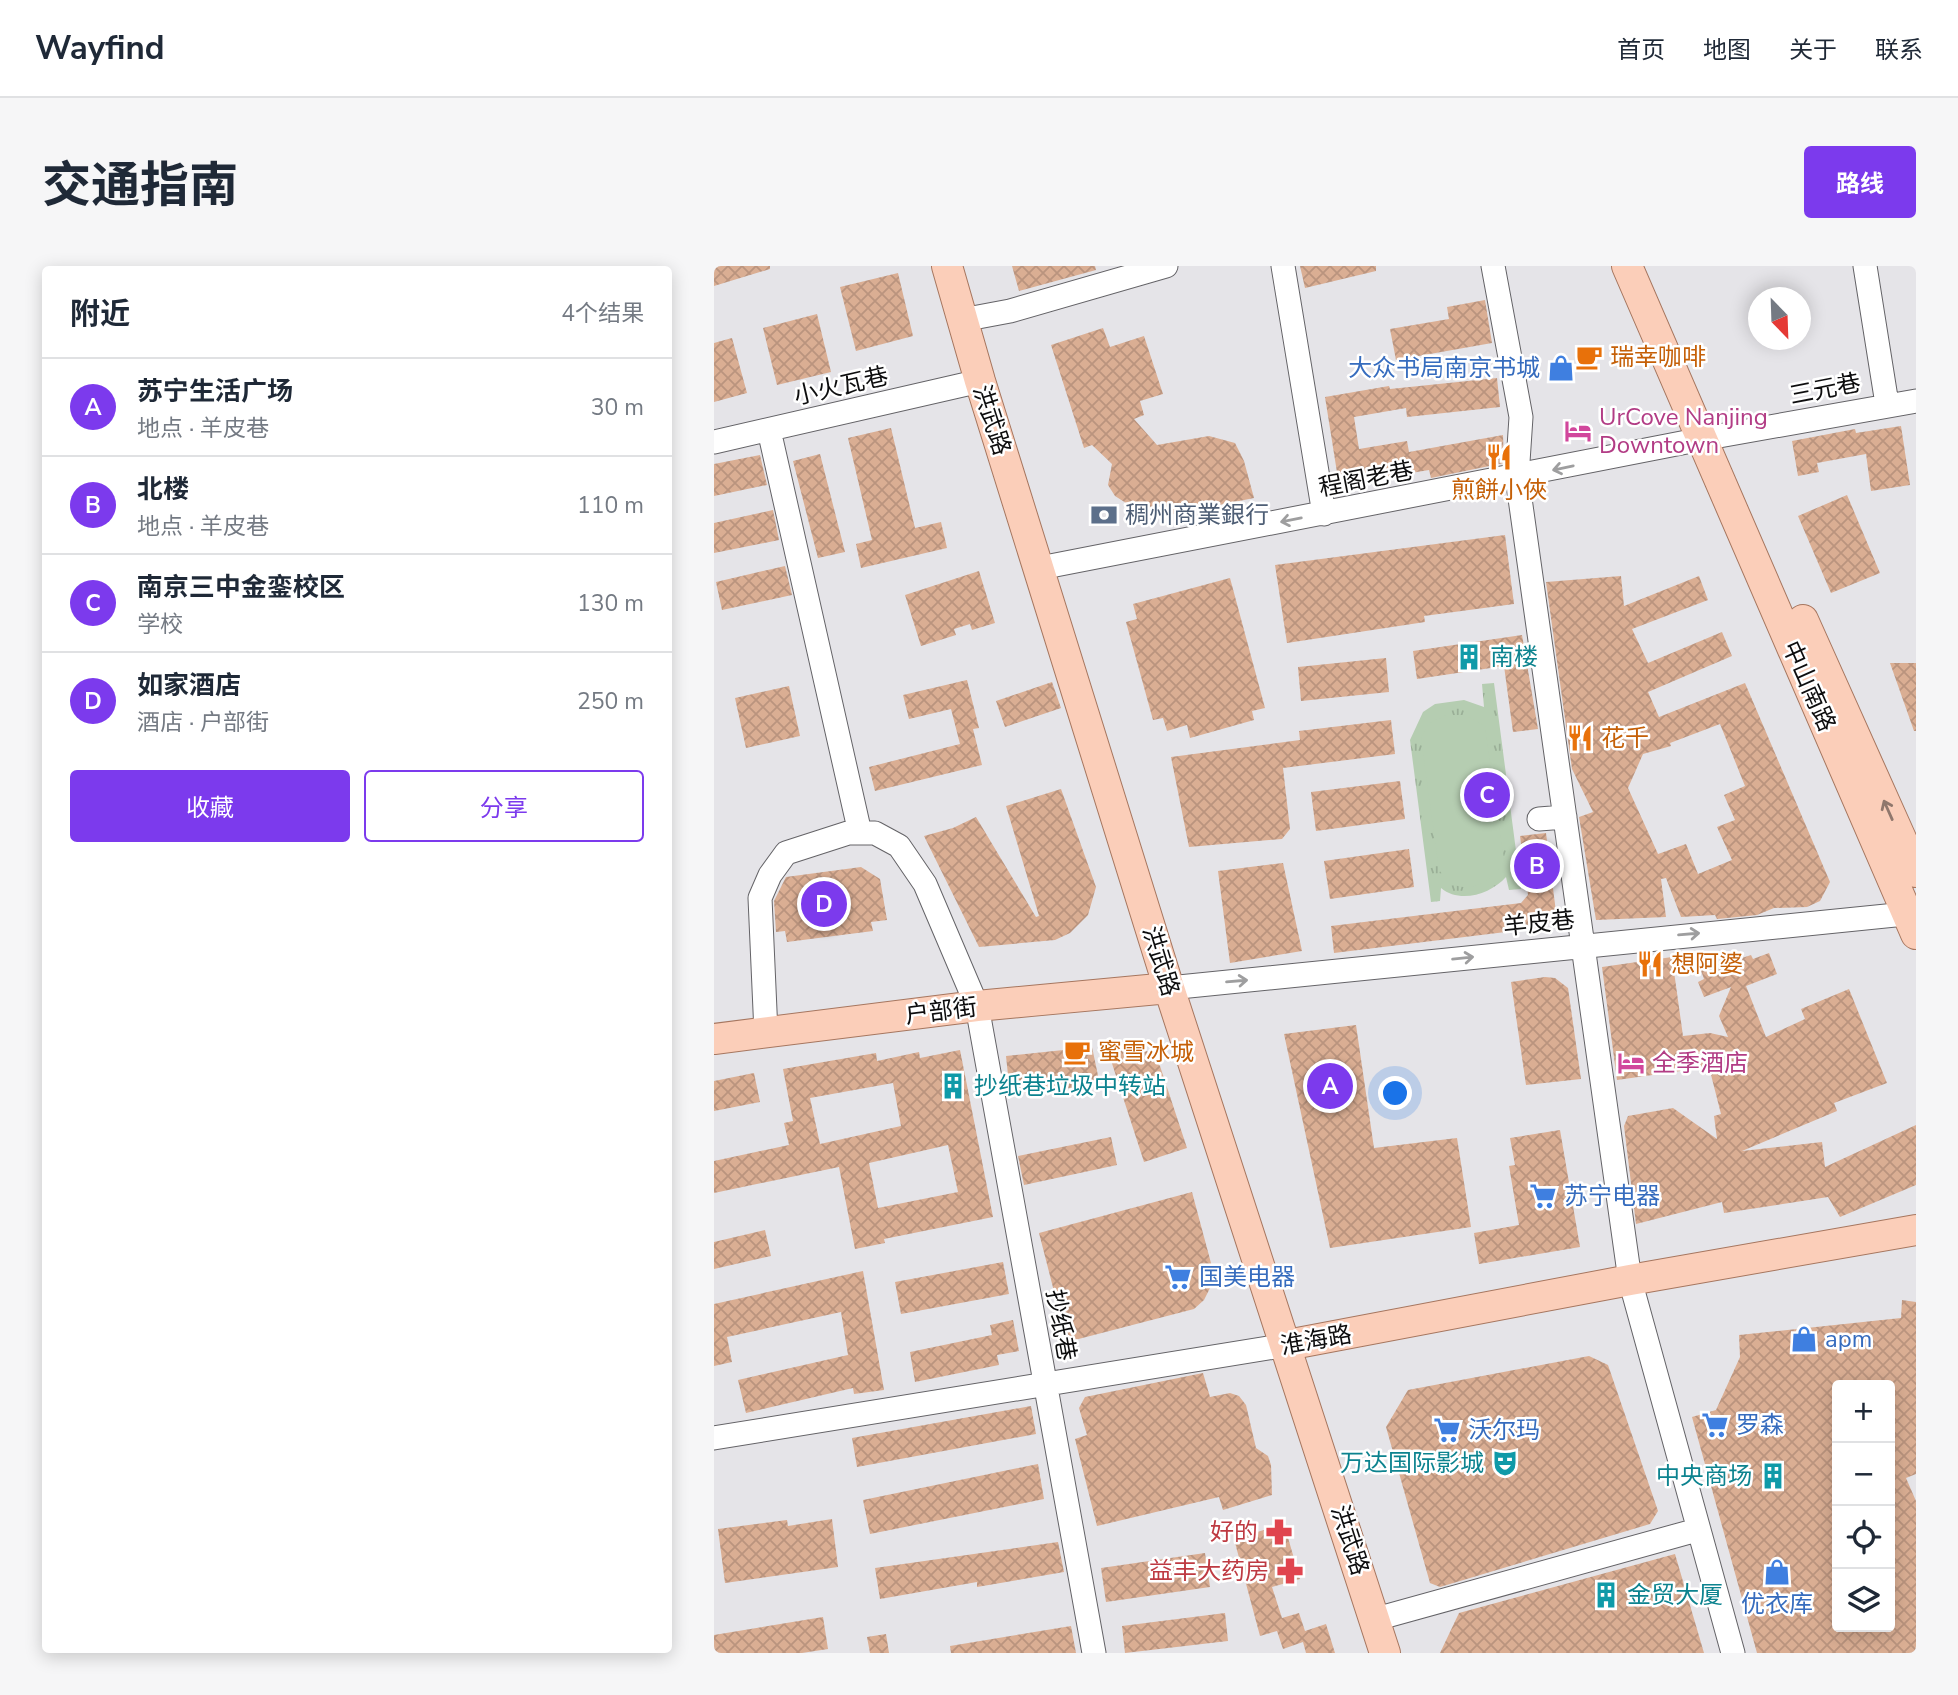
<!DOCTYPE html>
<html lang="zh">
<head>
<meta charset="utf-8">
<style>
	:root { --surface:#fff; --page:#f6f6f7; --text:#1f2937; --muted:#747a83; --line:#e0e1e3; --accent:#7c3aed }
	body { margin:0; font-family:"Nunito Sans","Noto Sans SC",sans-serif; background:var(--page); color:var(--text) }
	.controls { position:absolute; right:21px; bottom:21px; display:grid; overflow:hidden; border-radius:7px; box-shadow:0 4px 18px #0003 }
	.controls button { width:63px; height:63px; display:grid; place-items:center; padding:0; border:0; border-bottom:2px solid var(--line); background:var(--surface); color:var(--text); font:35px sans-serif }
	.compass { position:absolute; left:1034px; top:21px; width:63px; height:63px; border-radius:50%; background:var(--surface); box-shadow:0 4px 18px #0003; rotate:157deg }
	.you { position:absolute; left:682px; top:828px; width:24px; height:24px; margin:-18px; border:5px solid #fff; border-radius:50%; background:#1a73e8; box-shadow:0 0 0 10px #1a73e833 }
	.badge { display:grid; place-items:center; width:46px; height:46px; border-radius:50%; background:var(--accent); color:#fff; font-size:23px; font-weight:700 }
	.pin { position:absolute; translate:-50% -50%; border:4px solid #fff; box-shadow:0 2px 7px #0006 }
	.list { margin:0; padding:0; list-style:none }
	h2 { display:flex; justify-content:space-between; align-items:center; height:91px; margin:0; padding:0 28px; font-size:30px }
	h2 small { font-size:23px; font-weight:400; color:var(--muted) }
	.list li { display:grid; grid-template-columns:46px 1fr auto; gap:21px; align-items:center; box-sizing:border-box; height:98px; padding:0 28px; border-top:2px solid var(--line) }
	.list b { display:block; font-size:26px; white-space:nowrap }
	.list p { margin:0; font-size:23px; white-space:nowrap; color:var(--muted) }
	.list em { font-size:23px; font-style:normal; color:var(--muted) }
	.actions { display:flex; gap:14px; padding:21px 28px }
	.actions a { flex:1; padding:16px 0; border:2px solid var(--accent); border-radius:7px; text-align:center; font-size:24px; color:var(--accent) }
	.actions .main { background:var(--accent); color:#fff }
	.icon { flex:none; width:38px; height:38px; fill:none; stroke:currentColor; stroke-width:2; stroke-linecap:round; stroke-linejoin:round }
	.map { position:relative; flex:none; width:1202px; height:1387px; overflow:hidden; border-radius:7px }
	header { display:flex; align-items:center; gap:42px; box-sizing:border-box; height:98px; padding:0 35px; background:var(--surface); border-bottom:2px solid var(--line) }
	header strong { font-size:33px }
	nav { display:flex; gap:38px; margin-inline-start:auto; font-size:24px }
	.intro { display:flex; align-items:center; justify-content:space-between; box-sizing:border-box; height:168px; padding:0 42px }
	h1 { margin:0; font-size:49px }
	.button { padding:18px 32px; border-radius:7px; background:var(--accent); color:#fff; font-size:24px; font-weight:700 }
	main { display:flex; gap:42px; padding:0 42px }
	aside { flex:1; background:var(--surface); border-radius:7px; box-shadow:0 4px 18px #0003 }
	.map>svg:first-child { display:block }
	.park { fill:url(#park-tufts) }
	.pitch { fill:#b5cdb1 }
	.building { fill:url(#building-cross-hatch); fill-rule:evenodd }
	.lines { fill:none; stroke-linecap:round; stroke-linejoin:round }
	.minor-casing { stroke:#646367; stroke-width:25 }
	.major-casing { stroke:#a6765f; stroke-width:32 }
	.minor { stroke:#fff; stroke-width:23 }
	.major { stroke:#fbceb9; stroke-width:30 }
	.oneway { stroke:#9e9e9f }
	.oneway2 { stroke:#90776c }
	.labels { text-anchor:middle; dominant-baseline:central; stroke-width:5; stroke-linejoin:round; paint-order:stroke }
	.food-label { font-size:24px; fill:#c56008; stroke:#fff; text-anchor:start }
	.shop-label { font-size:24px; fill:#366cbe; stroke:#fff; text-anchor:start }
	.street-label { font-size:24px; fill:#0d0d0e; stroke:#fff }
	.hotel-label { font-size:24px; fill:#b23c85; stroke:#fff; text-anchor:start }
	.service-label { font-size:24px; fill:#4e5e75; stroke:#fff; text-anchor:start }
	.culture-label { font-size:24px; fill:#0d838f; stroke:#fff; text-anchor:start }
	.health-label { font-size:24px; fill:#be3a42; stroke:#fff; text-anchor:end }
</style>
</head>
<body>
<header>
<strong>Wayfind</strong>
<nav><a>首页</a><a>地图</a><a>关于</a><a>联系</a></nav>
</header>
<div class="intro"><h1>交通指南</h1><a class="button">路线</a></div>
<main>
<aside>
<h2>附近<small>4个结果</small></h2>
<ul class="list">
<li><span class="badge">A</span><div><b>苏宁生活广场</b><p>地点 · 羊皮巷</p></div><em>30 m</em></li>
<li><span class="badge">B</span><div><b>北楼</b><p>地点 · 羊皮巷</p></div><em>110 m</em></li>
<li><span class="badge">C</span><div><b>南京三中金銮校区</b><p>学校</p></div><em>130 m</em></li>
<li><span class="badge">D</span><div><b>如家酒店</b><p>酒店 · 户部街</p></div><em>250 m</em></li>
</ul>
<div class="actions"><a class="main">收藏</a><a>分享</a></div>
</aside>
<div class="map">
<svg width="1202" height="1387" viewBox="0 0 1202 1387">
	<defs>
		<pattern id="park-tufts" width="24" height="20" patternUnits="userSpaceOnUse" patternTransform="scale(1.75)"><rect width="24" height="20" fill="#b5cdb1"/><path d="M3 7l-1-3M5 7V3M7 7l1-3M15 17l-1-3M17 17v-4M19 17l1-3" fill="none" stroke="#9aaf97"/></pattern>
		<pattern id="building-cross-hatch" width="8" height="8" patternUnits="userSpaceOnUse" patternTransform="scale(1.75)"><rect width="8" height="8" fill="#daae93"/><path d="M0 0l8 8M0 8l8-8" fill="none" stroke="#ba947e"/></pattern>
	</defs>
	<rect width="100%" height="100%" fill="#e5e4e8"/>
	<path class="park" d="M 780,417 L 807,623 L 795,624 L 792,611 C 777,628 746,638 727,622 L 726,635 L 717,636 L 696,474 L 709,446 L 721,438 L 750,434 L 770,441 L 768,418 Z"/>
	<path class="pitch" d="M 733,449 L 751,449 L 771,460 L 790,593 C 785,611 760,627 741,619 C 735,616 729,609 725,604 L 707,472 L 715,457 Z"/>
	<path class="building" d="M 0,0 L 56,0 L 56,3 L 0,20 Z
		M 298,0 L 381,0 L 382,4 L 305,25 Z
		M 586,0 L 662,0 L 662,5 L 591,22 Z
		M 184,7 L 199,70 L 142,85 L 126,21 Z
		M 771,34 L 778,77 L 682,94 L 676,63 L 735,53 L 733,41 Z
		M 103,48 L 117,106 L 63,119 L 49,62 Z
		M 389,62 L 396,81 L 430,70 L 449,128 L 426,135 L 430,149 L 420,153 L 443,179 L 495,170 L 521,177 L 530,195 L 540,232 L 455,249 L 448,243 L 423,244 L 401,230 L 394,219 L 398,198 L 378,179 L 370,182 L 337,79 Z
		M 18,72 L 33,127 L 0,136 L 0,77 Z
		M 783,112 L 786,141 L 693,151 L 692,142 L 640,151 L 645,183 L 693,175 L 695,186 L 789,169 L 790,197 L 717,212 L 715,204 L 625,219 L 611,131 L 675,120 L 676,123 Z
		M 1187,160 L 1196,219 L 1157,225 L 1152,188 L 1103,197 L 1105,206 L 1084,210 L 1078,175 L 1141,163 L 1142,167 Z
		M 177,162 L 201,262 L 227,256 L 233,282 L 147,302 L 142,278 L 158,274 L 134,172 Z
		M 106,188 L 131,286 L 104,292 L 79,195 Z
		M 46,189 L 53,219 L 0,230 L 0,198 Z
		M 1133,229 L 1166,307 L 1117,327 L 1084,250 Z
		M 59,244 L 65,274 L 0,287 L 0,257 Z
		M 791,269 L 800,338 L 710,350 L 711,356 L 573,377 L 561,299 Z
		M 71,300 L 78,329 L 8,344 L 2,316 Z
		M 265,305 L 281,357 L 258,364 L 256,358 L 240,363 L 242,369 L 207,380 L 191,329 Z
		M 907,310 L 910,340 L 985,310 L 994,334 L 918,363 L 934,397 L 1008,366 L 1018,390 L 934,426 L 945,451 L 1031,417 L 1116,616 L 1106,635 L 1093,641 L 1060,642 L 1043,649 L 1003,653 L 1001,649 L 967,651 L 952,612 L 947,613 L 952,651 L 882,654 L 865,551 L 879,546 L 858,503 L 832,316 ZM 1006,458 L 1031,520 L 1010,529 L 1021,554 L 1003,561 L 1018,594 L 984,608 L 972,578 L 944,588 L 914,522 L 929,488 L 957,480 L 956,477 Z
		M 516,312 L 551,442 L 538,445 L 540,454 L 476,472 L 473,459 L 453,465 L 449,452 L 439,454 L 412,356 L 423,353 L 419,338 Z
		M 808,369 L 824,463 L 799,466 L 790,400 L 703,413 L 699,385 Z
		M 672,392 L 675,426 L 587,435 L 584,401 Z
		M 1176,397 L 1202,397 L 1202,465 L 1200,465 Z
		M 253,414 L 265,462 L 259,463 L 268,499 L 161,525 L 155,501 L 246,478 L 237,443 L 195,453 L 189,429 Z
		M 338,416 L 347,442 L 291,461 L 282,435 Z
		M 75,420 L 86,470 L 32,482 L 21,432 Z
		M 677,454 L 681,488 L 569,502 L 576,563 L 568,573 L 475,581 L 457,491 L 586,474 L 585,465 Z
		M 686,515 L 691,553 L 602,565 L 597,526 Z
		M 347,523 L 382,621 L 374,649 L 356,667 L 341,674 L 265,681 L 210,570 L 239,562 L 262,551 L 322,651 L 325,650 L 292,540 Z
		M 832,567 L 842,646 L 832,661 L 620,687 L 617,660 L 807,637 L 814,629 L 806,570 Z
		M 695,583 L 700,621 L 616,633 L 610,595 Z
		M 569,597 L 588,685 L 516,697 L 504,605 Z
		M 147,601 L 166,613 L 173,654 L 157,656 L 159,665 L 73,676 L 71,665 L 62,666 L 60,635 L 72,611 Z
		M 1055,687 L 1063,708 L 1032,720 L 1052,771 L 1091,753 L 1087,743 L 1135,723 L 1173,817 L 1120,837 L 1123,845 L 1028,885 L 1108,876 L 1111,901 L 1202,859 L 1202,919 L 1126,951 L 1114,931 L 1010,947 L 1008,936 L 922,958 L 910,860 L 914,850 L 959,842 L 1003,873 L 1000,850 L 1007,848 L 995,801 L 903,814 L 888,701 L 958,691 L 969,770 L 996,767 L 1014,771 L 1005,750 L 1017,721 L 990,731 L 984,716 L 990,713 L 985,699 L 1002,693 L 1004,697 L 1020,691 L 1022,694 L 1037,689 L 1039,693 Z
		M 831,711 L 841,712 L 854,722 L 867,813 L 812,819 L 797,716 Z
		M 642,759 L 660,882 L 743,872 L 757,961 L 616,982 L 570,768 Z
		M 419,777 L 436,787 L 446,800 L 473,882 L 430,896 L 392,779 Z
		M 378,781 L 386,819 L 296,828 L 292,790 Z
		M 246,784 L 279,951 L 170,973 L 171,977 L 141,983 L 125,901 L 0,927 L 0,895 L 75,879 L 70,857 L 79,855 L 69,803 L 162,787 L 163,795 L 205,786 L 206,792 ZM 179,817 L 187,860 L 106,878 L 96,832 ZM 234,879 L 244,926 L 164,942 L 155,897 Z
		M 40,807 L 46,836 L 0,845 L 0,815 Z
		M 846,864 L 866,981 L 765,998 L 760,967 L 805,959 L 795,900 L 801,899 L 796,872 Z
		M 397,871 L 403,899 L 310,919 L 304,890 Z
		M 478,926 L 501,1012 L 490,1034 L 480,1043 L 353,1076 L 325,967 Z
		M 51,964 L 57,990 L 0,1003 L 0,976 Z
		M 289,996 L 295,1028 L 187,1048 L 181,1016 Z
		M 149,1005 L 170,1124 L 140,1128 L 139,1122 L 32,1147 L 24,1114 L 134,1089 L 127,1046 L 13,1071 L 18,1096 L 0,1100 L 0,1038 Z
		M 1188,1034 L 1202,1036 L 1202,1208 L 1192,1212 L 1202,1235 L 1202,1387 L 1043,1387 L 978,1151 L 1002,1144 L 1026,1091 L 1025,1069 L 1187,1052 ZM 1123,1119 L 1176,1119 L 1176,1361 L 1123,1361 Z
		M 299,1054 L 305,1085 L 283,1089 L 285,1099 L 201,1116 L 196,1086 L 278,1069 L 276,1059 Z
		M 875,1090 L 894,1099 L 944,1245 L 936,1258 L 726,1321 L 716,1317 L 672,1161 L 694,1124 Z
		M 489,1107 L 496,1131 L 516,1127 L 525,1130 L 532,1139 L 542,1182 L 554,1190 L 557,1199 L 558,1229 L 509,1244 L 505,1231 L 383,1260 L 361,1173 L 373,1169 L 365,1142 L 371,1131 Z
		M 317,1140 L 322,1168 L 143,1201 L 138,1172 Z
		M 324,1198 L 330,1233 L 156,1268 L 149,1234 Z
		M 118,1253 L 124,1301 L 11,1317 L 4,1263 L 73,1254 L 74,1260 Z
		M 570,1258 L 586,1313 L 558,1321 L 568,1352 L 585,1347 L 591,1365 L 612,1358 L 621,1387 L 592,1387 L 589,1376 L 569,1383 L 563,1365 L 546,1370 L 520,1273 Z
		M 344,1276 L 350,1306 L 263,1321 L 263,1316 L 166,1333 L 161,1302 Z
		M 491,1287 L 496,1321 L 392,1336 L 387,1302 Z
		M 961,1288 L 990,1387 L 726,1387 L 745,1347 Z
		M 511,1347 L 514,1375 L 411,1387 L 408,1360 Z
		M 109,1351 L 114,1383 L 88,1387 L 0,1387 L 0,1369 Z
		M 357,1360 L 362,1387 L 237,1387 L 236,1380 Z
		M 172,1368 L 175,1387 L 156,1387 L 153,1371 Z"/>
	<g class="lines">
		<g class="minor-casing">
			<path id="minor" d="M 569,0 L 610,248
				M 779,0 L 807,151 L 803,211 L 916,1014 L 1019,1387
				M 1151,0 L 1173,138
				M 248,54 L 296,45 L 452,0
				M 55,164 L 146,567
				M 0,176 L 266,115
				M 326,302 L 988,173 L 1202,135
				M 825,553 L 851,551
				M 455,722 L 1202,647
				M 52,767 L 46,632 L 56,609 L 72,587 L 134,567 L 161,567 L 185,580 L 211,618 L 263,740 L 380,1387
				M 0,1172 L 573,1079
				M 662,1353 L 983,1264"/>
		</g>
		<g class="major-casing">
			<path id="major" d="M 233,0 L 266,115 L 455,722 L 671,1387
				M 913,0 L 1202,668
				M 1089,354 L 1202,606
				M 0,773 L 263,740 L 455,722
				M 573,1079 L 916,1014 L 1202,964"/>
		</g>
		<use href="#minor" class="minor"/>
		<use href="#major" class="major"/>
	</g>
	<defs><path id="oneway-shaft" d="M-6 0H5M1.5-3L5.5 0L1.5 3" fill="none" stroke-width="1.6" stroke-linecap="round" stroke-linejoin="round" transform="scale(1.75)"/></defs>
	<g class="oneway">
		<use href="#oneway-shaft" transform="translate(849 202) rotate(168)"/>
		<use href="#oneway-shaft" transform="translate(577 254) rotate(169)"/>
		<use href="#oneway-shaft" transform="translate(975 668) rotate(-5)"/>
		<use href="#oneway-shaft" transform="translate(749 692) rotate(-6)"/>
		<use href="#oneway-shaft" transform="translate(523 715) rotate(-5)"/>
	</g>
	<use class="oneway2" href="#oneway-shaft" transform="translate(1174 544) rotate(-114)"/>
	<defs>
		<g id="cafe-bare" transform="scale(2.1)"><path d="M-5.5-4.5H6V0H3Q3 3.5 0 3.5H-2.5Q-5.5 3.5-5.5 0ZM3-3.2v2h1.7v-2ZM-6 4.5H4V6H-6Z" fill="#e8710a" stroke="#fff" stroke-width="2.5" paint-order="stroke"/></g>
		<g id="shop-bare" transform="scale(2.1)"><path d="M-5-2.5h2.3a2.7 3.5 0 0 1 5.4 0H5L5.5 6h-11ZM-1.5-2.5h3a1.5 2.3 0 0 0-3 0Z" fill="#3f7fe0" stroke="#fff" stroke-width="2.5" paint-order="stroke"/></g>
		<g id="hotel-bare" transform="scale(2.1)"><path d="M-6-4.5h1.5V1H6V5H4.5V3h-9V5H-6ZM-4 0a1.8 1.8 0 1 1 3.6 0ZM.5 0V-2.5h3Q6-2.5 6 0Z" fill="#d1479c" stroke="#fff" stroke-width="2.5" paint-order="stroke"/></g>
		<g id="restaurant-bare" transform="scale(2.1)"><path d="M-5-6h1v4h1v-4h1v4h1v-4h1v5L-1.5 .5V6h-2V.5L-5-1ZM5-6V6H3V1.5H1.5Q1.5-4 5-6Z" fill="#e8710a" stroke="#fff" stroke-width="2.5" paint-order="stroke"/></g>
		<g id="bank-bare" transform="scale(2.1)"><path d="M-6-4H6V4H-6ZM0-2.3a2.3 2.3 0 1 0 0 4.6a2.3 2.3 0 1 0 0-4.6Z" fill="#5c6f8a" stroke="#fff" stroke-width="2.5" paint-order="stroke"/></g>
		<g id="building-bare" transform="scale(2.1)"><path d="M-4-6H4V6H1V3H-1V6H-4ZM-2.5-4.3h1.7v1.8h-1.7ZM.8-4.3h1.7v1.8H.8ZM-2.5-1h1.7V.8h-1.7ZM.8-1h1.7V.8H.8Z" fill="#0f9aa8" stroke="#fff" stroke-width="2.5" paint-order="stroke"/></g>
		<g id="supermarket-bare" transform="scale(2.1)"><path d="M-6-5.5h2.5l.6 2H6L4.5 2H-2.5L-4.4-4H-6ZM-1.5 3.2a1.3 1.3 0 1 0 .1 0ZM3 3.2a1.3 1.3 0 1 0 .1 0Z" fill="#3f7fe0" stroke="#fff" stroke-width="2.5" paint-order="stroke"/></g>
		<g id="theatre-bare" transform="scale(2.1)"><path d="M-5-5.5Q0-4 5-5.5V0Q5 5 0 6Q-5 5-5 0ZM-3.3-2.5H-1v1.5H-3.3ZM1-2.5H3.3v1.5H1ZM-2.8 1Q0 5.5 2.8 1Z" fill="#0f9aa8" stroke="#fff" stroke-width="2.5" paint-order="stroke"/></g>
		<g id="pharmacy-bare" transform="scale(2.1)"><path d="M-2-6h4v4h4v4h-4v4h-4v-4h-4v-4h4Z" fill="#e0444e" stroke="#fff" stroke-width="2.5" paint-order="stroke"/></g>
	</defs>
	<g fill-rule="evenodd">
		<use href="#cafe-bare" x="875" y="91"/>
		<use href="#shop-bare" x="847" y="102"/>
		<use href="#hotel-bare" x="864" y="165"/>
		<use href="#restaurant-bare" x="785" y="191"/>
		<use href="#bank-bare" x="390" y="249"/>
		<use href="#building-bare" x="755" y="391"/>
		<use href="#restaurant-bare" x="866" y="472"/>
		<use href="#restaurant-bare" x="936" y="698"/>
		<use href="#cafe-bare" x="363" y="786"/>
		<use href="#hotel-bare" x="917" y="797"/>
		<use href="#building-bare" x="239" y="820"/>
		<use href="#supermarket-bare" x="829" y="930"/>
		<use href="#supermarket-bare" x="464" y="1011"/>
		<use href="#shop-bare" x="1090" y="1073"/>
		<use href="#supermarket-bare" x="1001" y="1159"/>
		<use href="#supermarket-bare" x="733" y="1164"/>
		<use href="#theatre-bare" x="791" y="1197"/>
		<use href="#building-bare" x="1059" y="1210"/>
		<use href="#pharmacy-bare" x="565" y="1266"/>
		<use href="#pharmacy-bare" x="576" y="1305"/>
		<use href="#shop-bare" x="1063" y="1306"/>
		<use href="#building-bare" x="892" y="1329"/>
	</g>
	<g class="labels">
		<g class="food-label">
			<text x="896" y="91">瑞幸咖啡</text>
			<text x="785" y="224" text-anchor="middle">煎餅小俠</text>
			<text x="887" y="472">花千</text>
			<text x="957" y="698">想阿婆</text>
			<text x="384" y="786">蜜雪冰城</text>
		</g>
		<g class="shop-label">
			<text x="826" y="102" text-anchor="end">大众书局南京书城</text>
			<text x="850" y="930">苏宁电器</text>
			<text x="485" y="1011">国美电器</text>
			<text x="1111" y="1073">apm</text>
			<text x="1022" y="1159">罗森</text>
			<text x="754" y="1164">沃尔玛</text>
			<text x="1063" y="1338" text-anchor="middle">优衣库</text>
		</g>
		<g class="street-label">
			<text transform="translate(127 120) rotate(-13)">小火瓦巷</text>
			<text transform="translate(1111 123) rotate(-11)">三元巷</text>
			<text transform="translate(278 154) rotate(72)">洪武路</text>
			<text transform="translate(652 213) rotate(-11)">程阁老巷</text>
			<text transform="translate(1095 420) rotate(66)">中山南路</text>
			<text transform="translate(825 657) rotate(-6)">羊皮巷</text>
			<text transform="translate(447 695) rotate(73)">洪武路</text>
			<text transform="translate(227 745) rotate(-7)">户部街</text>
			<text transform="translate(347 1059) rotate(80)">抄纸巷</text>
			<text transform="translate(602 1074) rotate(-10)">淮海路</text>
			<text transform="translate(636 1274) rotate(72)">洪武路</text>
		</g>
		<g class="hotel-label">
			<text x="885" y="151">UrCove Nanjing<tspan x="885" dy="28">Downtown</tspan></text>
			<text x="938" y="797">全季酒店</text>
		</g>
		<g class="service-label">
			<text x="411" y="249">稠州商業銀行</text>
		</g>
		<g class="culture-label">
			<text x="776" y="391">南楼</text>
			<text x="260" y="820">抄纸巷垃圾中转站</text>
			<text x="770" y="1197" text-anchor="end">万达国际影城</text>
			<text x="1038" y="1210" text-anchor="end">中央商场</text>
			<text x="913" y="1329">金贸大厦</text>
		</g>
		<g class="health-label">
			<text x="544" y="1266">好的</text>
			<text x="555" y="1305">益丰大药房</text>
		</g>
	</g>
</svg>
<div class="controls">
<button>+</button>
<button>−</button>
<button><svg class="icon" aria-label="locate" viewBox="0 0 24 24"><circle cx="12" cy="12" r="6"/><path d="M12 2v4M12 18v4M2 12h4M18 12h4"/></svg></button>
<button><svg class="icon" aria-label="layers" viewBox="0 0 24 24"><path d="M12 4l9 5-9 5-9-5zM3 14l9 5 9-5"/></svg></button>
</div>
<svg class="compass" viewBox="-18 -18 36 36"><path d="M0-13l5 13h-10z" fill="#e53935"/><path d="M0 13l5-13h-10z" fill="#747a83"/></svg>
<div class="you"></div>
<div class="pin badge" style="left:616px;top:820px">A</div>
<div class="pin badge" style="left:823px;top:600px">B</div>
<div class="pin badge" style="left:773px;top:529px">C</div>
<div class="pin badge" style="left:110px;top:638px">D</div>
</div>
</main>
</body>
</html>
